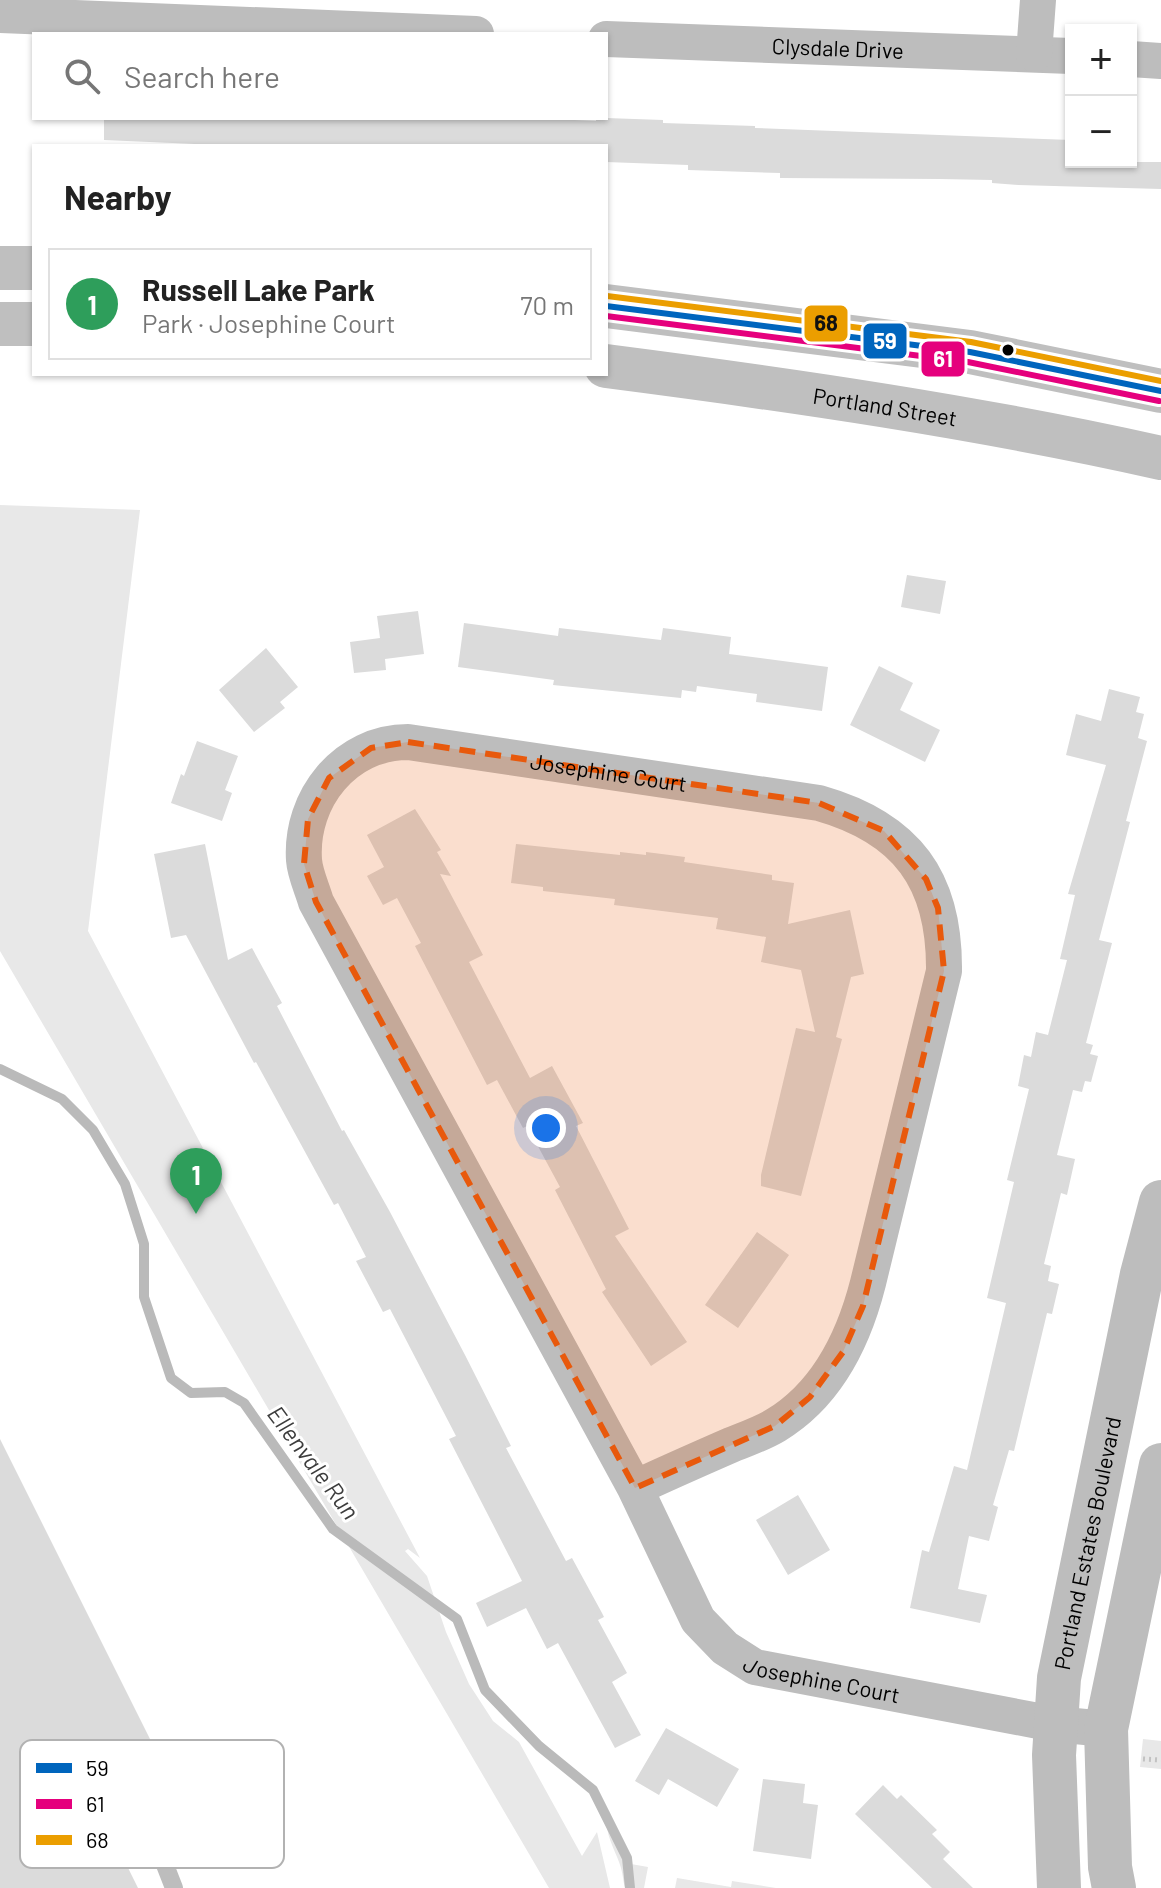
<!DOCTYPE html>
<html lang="en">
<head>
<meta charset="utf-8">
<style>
	:root { --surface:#fff; --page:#f6f6f6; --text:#222; --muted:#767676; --line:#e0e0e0; --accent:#0f766e }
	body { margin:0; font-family:Barlow,sans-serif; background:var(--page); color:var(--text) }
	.controls { position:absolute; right:24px; top:24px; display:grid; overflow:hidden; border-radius:0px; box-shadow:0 2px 6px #0004 }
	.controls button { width:72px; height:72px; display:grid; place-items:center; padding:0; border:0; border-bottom:2px solid var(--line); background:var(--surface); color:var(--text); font:40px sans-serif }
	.you { position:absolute; left:546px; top:1128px; width:28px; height:28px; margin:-20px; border:6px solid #fff; border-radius:50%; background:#1a73e8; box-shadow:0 0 0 12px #1a73e833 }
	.badge { display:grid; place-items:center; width:52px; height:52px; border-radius:50%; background:var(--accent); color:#fff; font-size:26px; font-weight:700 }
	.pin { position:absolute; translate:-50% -66px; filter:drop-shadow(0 2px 4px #0008) }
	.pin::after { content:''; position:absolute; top:42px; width:28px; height:24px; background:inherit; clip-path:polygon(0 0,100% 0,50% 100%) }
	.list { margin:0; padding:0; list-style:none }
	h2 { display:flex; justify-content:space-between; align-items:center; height:104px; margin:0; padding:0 32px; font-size:34px }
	h2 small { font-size:26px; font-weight:400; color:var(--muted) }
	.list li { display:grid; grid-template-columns:52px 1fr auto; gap:24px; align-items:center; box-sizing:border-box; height:112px; margin:0 16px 16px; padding:0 16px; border:2px solid var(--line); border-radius:0px }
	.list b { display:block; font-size:30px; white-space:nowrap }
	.list p { margin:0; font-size:26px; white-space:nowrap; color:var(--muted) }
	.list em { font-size:26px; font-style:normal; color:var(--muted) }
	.icon { flex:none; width:44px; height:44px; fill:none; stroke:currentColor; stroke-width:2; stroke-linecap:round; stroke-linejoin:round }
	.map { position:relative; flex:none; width:1161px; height:1888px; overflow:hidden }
	.search { position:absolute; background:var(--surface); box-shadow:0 2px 6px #0004; left:32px; top:32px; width:576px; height:88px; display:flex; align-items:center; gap:20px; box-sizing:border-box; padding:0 28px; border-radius:0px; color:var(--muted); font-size:30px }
	.panel { position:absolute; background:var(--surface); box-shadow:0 2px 6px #0004; left:32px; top:144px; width:576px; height:232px; border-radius:0px }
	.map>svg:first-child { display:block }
	.green { fill:#e8e8e8 }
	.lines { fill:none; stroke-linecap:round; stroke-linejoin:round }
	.stream { stroke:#bababa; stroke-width:10 }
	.building { fill:#dbdbdb }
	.path { stroke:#c2c2c2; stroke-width:5; stroke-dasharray:2 4; stroke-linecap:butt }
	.service { stroke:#bdbdbd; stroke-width:18 }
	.minor { stroke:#bdbdbd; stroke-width:36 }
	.tertiary { stroke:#bdbdbd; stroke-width:44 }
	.secondary { stroke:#bfbfbf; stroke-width:44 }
	.bus-1-casing { stroke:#fff; stroke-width:12 }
	.bus-2-casing { stroke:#fff; stroke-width:12 }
	.bus-3-casing { stroke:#fff; stroke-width:12 }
	.bus-1 { stroke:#0065bd; stroke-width:6 }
	.bus-2 { stroke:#e5007d; stroke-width:6 }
	.bus-3 { stroke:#eb9e00; stroke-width:6 }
	.marked { fill:#e8590c; fill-opacity:0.2; stroke:#e8590c; stroke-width:6; stroke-dasharray:16 10; stroke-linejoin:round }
	.bus-dot { fill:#000; stroke:#fff; stroke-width:3 }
	.labels { text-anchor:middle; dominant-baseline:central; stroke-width:6; stroke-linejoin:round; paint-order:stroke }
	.street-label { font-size:22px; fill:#000; stroke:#fff }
	.water-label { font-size:24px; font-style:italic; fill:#3d3d3d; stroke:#fff }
	.key { fill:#fff; stroke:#b2b2b2; stroke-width:2 }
	.key-label { font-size:22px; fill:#000 }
	.line-badge { stroke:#fff; stroke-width:3 }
	.badge-label { font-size:22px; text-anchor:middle; font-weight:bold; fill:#fff }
	.pale-badge-label { font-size:22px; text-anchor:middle; font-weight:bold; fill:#111 }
</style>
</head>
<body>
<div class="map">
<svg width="1161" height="1888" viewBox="0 0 1161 1888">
	<rect width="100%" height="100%" fill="#fff"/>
	<path class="green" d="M 0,505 L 140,510 L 88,931 L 420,1558 L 408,1549 L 405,1551 L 427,1576 L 446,1632 L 469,1684 L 493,1721 L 519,1742 L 582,1856 L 597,1832 L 610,1888 L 549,1888 L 0,951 Z
		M 1143,1739 L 1161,1741 L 1161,1769 L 1140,1767 Z
		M 609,1811 L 631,1864 L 648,1867 L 644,1888 L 625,1888 C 623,1881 623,1875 621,1868 C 616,1850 601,1830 609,1811 Z
		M 677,1878 L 731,1887 L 732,1881 L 776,1888 L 675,1888 Z"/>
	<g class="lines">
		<path class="stream" d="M 0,1069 L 62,1099 L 93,1130 L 125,1184 L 144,1244 L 144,1297 L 171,1378 L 191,1393 L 225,1392 L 244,1403 L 333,1529 L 457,1619 L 485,1690 L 539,1746 L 593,1790 L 627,1858 L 630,1888"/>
	</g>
	<path class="building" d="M 104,118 L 531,118 L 596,121 L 596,118 L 606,118 L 663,120 L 663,123 L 755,126 L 755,128 L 1071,140 L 1071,162 L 1161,162 L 1161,189 L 1018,185 L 992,183 L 992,180 L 940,179 L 780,178 L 780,173 L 688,170 L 688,165 L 606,162 L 606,146 L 241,146 L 104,140 Z
		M 907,575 L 946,581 L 940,614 L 901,607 Z
		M 418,611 L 424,654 L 385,659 L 386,670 L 354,673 L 350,642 L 380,638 L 377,616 Z
		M 464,623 L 558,636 L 559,628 L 661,640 L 663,628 L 731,637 L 729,654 L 828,667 L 822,711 L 756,702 L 757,694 L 697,686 L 696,692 L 682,690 L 681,698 L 553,685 L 554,680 L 458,667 Z
		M 266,648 L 298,687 L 280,702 L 285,708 L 254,732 L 219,690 Z
		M 879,666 L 913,683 L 900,710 L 940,730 L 925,762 L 850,725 Z
		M 1109,689 L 1140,697 L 1136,712 L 1144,714 L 1138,738 L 1147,741 L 1126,821 L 1130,822 L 1099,940 L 1112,943 L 1086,1043 L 1093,1045 L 1090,1054 L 1098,1056 L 1091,1082 L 1085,1081 L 1082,1092 L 1073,1090 L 1057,1155 L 1075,1159 L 1067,1195 L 1061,1193 L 1044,1264 L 1051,1266 L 1048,1281 L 1059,1284 L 1052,1314 L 1047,1313 L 1014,1451 L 1009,1450 L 993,1505 L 998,1507 L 989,1541 L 969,1536 L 958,1589 L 987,1595 L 980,1623 L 910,1608 L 922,1550 L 929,1552 L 954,1466 L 967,1470 L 1006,1303 L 987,1298 L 1014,1182 L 1007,1180 L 1029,1089 L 1018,1086 L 1024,1055 L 1031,1057 L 1036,1032 L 1048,1035 L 1067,960 L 1060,959 L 1075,895 L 1068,894 L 1106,765 L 1066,755 L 1076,714 L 1101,721 Z
		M 197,741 L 238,756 L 225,790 L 232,793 L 222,821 L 171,803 L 181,774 L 184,776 Z
		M 415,809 L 441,850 L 437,852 L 451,876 L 440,874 L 483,955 L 469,962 L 530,1078 L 552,1066 L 583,1123 L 576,1126 L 629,1229 L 615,1236 L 687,1342 L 651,1366 L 602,1292 L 606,1289 L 555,1190 L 560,1187 L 527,1126 L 523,1128 L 497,1080 L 487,1085 L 415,946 L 421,943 L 397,898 L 383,905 L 367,876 L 384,867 L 367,835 Z
		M 205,844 L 228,960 L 252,948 L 282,1003 L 277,1006 L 342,1131 L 344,1130 L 390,1212 L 465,1355 L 511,1446 L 506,1448 L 566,1561 L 572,1558 L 602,1613 L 604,1617 L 598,1620 L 627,1673 L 612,1682 L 641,1735 L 615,1748 L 558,1643 L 547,1649 L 526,1608 L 487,1627 L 476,1603 L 522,1581 L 449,1439 L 456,1436 L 390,1309 L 383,1312 L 356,1261 L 366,1257 L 338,1203 L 334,1205 L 256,1062 L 254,1063 L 186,935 L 171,938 L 154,854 Z
		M 516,844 L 620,855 L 620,852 L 646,855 L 646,852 L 685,857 L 684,862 L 772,875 L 772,880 L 794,883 L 788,924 L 850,910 L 864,974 L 851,977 L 836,1037 L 842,1039 L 801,1196 L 761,1186 L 761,1175 L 796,1028 L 815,1032 L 801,970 L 761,962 L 766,937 L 716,929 L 718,918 L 614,905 L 615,899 L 543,891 L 543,887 L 511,883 Z
		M 757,1232 L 789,1255 L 738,1328 L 705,1305 Z
		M 0,1439 L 155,1749 L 86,1783 L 138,1888 L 0,1888 Z
		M 798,1495 L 830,1550 L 788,1575 L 756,1520 Z
		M 666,1728 L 739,1769 L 717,1807 L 668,1779 L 659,1795 L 635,1781 Z
		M 763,1779 L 805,1784 L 803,1803 L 818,1805 L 811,1859 L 753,1851 Z
		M 883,1785 L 897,1799 L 901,1795 L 937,1830 L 932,1834 L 950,1852 L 943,1859 L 973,1888 L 932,1888 L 855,1814 Z"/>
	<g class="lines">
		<path class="path" d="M 1143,1759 L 1161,1760"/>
		<path class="service" d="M 158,1847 L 174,1888"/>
		<g class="minor">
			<path d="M 0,15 L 476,34"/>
			<path id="s1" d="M 606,39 L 1071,56"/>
			<path d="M 1034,54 L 1038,0"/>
			<path d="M 1131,59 L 1161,61"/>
			<path id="s2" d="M 635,1488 L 316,902 C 312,888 305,874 304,860 C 300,799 345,742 408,742 L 819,803 C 907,828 945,880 944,971 L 868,1283 C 854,1338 827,1394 776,1425 C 763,1433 746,1439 731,1445 C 699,1459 667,1473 635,1488 L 698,1620 L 725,1648 L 755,1667 L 1054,1724 L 1106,1729"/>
		</g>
		<g class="tertiary">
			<path id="s3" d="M 1059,1888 L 1054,1755 L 1059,1678 L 1142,1274 L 1161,1202"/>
			<path d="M 1114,1888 L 1110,1867 L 1106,1729 L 1161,1465"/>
		</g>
		<g class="secondary">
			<path d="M 0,268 L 34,268"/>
			<path d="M 606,306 L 970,352 L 1161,391"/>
			<path d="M 0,324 L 34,324"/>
			<path id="s4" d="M 606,366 C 792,390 978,417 1161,458"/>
		</g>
		<g class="bus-1-casing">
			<path id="bus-1" d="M 606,306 L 970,352 L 1161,391"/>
		</g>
		<g class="bus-2-casing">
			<path id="bus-2" d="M 606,316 L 968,362 L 1159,401"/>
		</g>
		<g class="bus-3-casing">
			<path id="bus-3" d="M 607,296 L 971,342 L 1161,381"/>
		</g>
		<use href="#bus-1" class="bus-1"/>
		<use href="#bus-2" class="bus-2"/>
		<use href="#bus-3" class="bus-3"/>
	</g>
	<path class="marked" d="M 408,742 L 819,803 L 884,831 L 926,879 L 938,908 L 944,971 L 863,1306 L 843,1352 L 810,1397 L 775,1426 L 635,1488 L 316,902 L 304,864 L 308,819 L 329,778 L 371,748 Z"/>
	<circle class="bus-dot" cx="1008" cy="350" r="7"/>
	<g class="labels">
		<g class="street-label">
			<text stroke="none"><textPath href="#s1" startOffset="232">Clysdale Drive</textPath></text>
			<text stroke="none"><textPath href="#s4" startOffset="282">Portland Street</textPath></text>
			<text stroke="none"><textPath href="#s2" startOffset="1090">Josephine Court</textPath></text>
			<text stroke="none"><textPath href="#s3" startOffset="348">Portland Estates Boulevard</textPath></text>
			<text stroke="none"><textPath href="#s2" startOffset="2470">Josephine Court</textPath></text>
		</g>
		<g class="water-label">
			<text transform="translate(314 1462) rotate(53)">Ellenvale Run</text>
		</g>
	</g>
	<rect x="20" y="1740" width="264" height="128" rx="12" class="key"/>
	<rect x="36" y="1763" width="36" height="10" fill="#0065bd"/>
	<rect x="36" y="1799" width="36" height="10" fill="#e5007d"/>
	<rect x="36" y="1835" width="36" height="10" fill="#eb9e00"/>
	<g class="key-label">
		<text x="86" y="1776">59</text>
		<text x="86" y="1812">61</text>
		<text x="86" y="1848">68</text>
	</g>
	<g class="line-badge">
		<rect x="803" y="304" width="46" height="39" rx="8" fill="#eb9e00"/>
		<rect x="862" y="322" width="46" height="38" rx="8" fill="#0065bd"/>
		<rect x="920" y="340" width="46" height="38" rx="8" fill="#e5007d"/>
	</g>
	<g class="badge-label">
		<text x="885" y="349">59</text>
		<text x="943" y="367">61</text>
	</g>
	<g class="pale-badge-label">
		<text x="826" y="331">68</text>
	</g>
</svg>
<div class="controls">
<button>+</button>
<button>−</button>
</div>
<div class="you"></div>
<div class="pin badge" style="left:196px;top:1214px;background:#2e9e5b">1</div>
<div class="search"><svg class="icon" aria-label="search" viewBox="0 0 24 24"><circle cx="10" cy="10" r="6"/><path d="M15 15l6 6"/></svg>Search here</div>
<section class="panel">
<h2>Nearby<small></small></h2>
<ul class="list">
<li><span class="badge" style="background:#2e9e5b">1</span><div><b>Russell Lake Park</b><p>Park · Josephine Court</p></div><em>70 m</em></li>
</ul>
</section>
</div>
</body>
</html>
